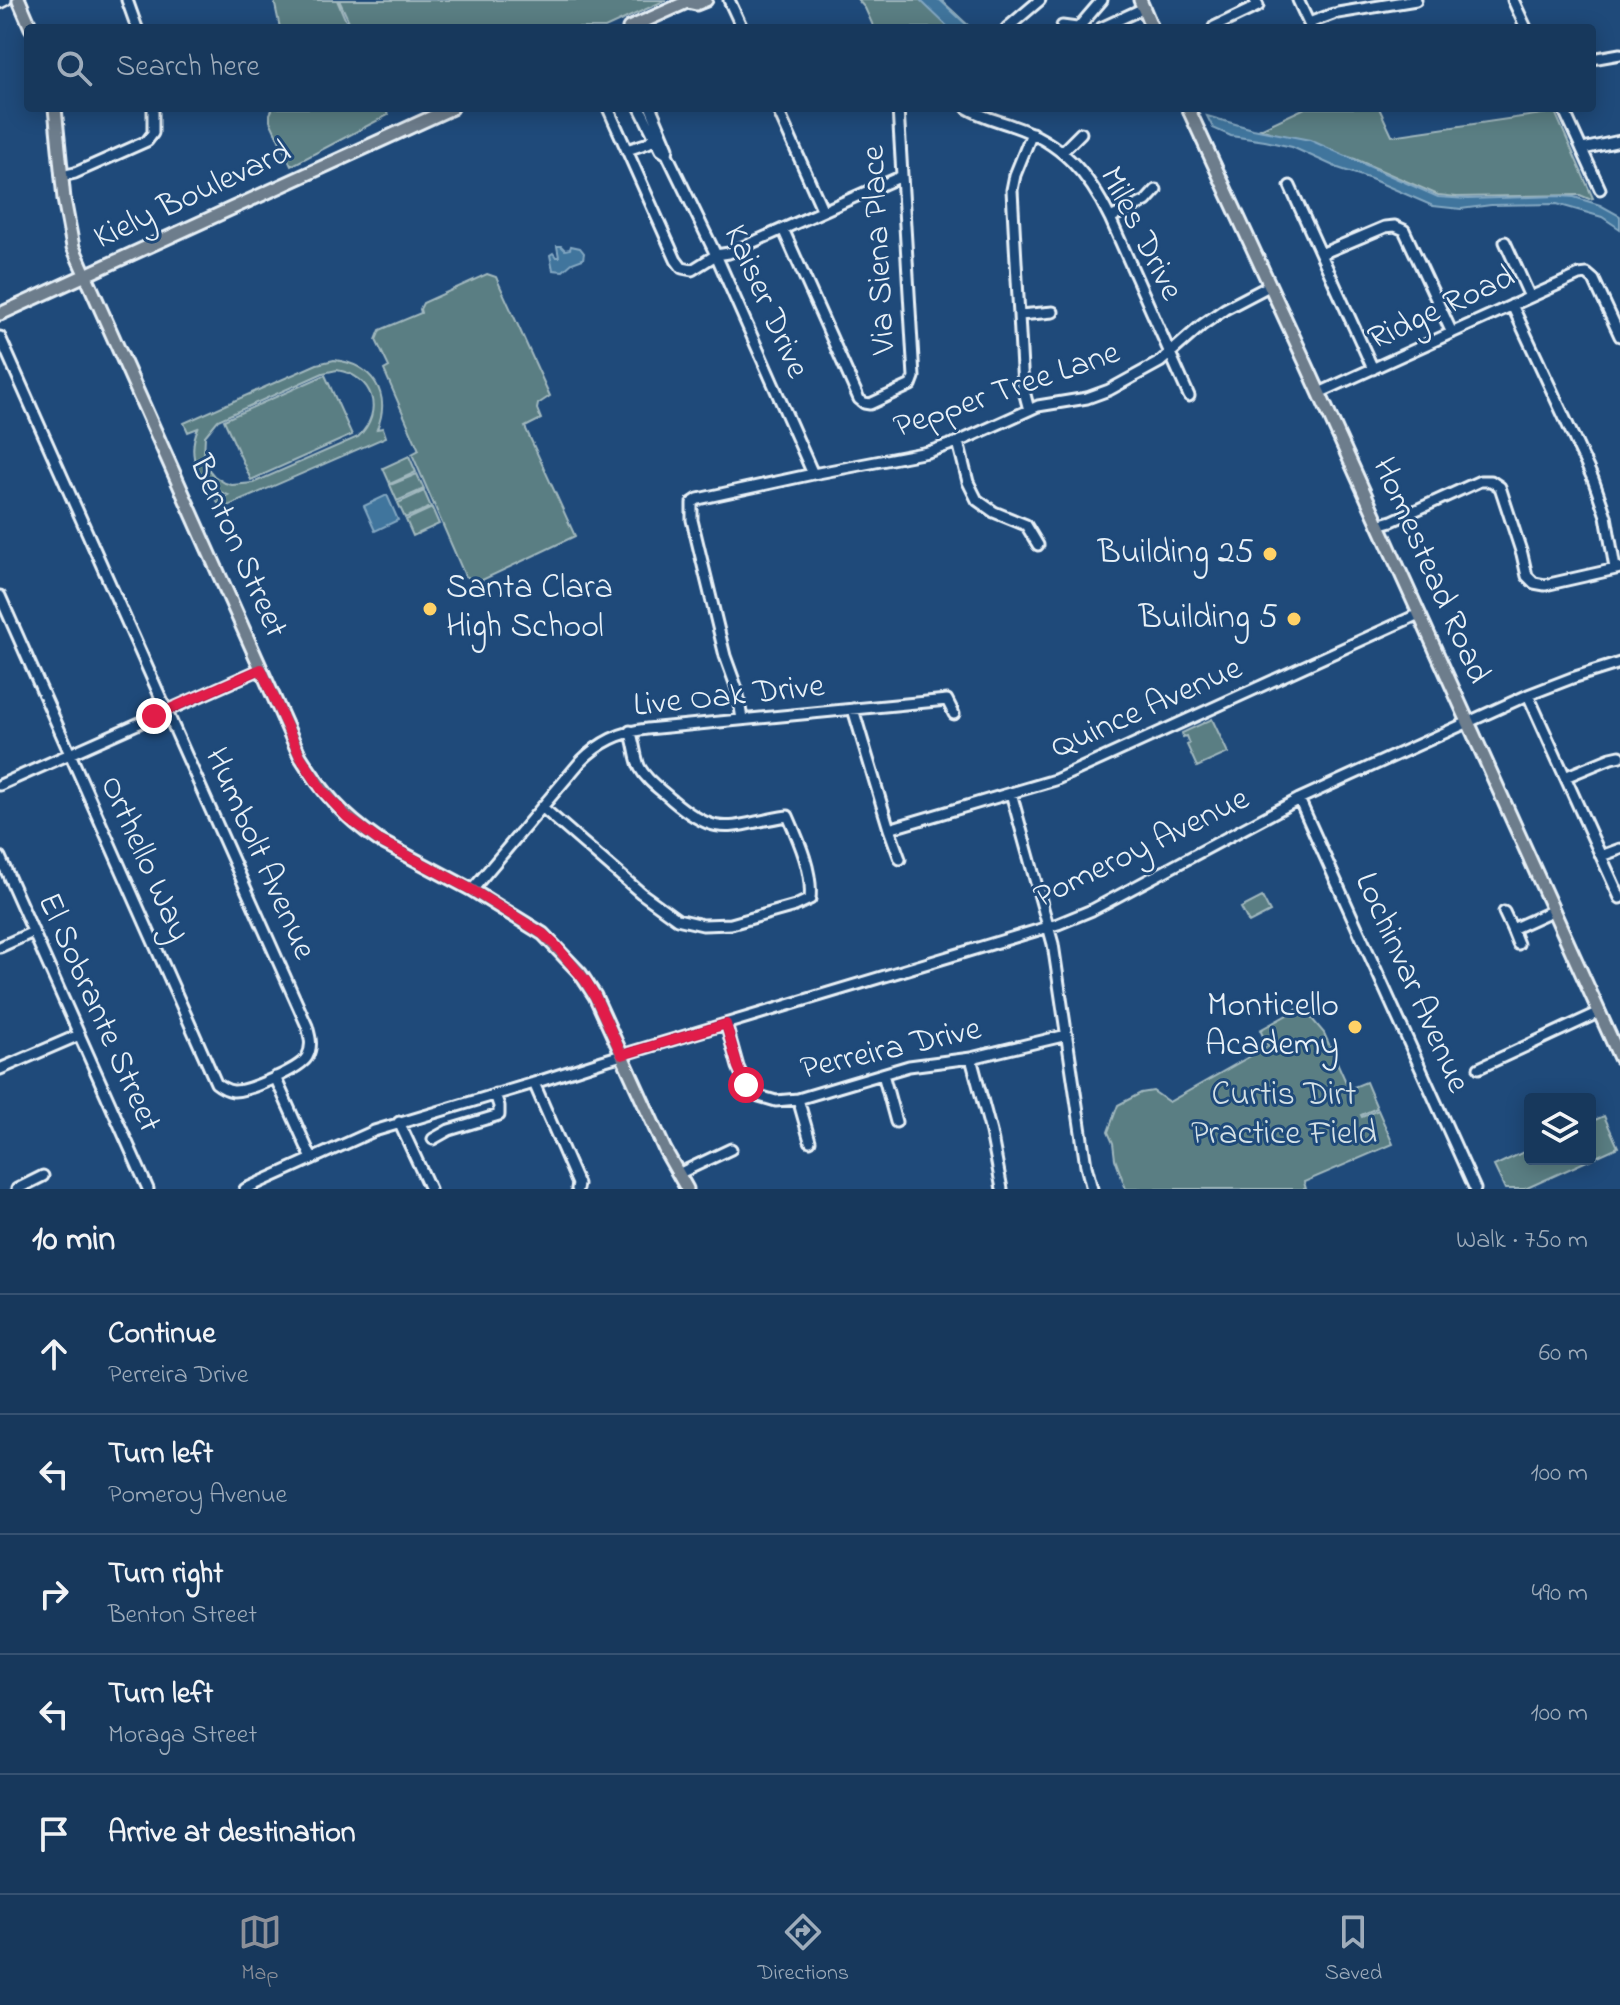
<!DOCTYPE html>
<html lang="en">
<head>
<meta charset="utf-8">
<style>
	:root { --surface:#17385c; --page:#244365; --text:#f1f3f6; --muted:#9eacbb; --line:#365272; --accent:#8c9099 }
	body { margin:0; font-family:"Indie Flower",sans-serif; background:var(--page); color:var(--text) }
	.controls { position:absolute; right:24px; bottom:24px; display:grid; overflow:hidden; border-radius:8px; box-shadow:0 4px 20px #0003 }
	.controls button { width:72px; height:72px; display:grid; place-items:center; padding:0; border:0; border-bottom:2px solid var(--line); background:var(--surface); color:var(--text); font:40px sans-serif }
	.stop { position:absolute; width:24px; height:24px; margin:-18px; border:6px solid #e11d48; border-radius:50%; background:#fff }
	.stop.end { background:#e11d48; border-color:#fff; box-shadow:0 2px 8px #0008 }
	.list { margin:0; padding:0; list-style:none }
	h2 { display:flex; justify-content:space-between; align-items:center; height:104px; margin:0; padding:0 32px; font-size:34px }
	h2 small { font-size:26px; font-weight:400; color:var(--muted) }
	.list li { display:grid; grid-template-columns:52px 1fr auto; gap:24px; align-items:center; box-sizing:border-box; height:120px; padding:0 32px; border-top:2px solid var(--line) }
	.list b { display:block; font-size:30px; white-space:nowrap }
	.list p { margin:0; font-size:26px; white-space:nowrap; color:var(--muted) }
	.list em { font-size:26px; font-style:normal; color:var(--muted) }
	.icon { flex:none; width:44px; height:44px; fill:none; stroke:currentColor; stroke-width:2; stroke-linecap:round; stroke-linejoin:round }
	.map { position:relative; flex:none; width:1620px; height:1189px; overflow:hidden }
	.search { position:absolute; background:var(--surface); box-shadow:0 4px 20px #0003; left:24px; right:24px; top:24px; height:88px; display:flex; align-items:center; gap:20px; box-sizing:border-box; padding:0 28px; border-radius:8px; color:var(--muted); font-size:30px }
	.sheet { height:704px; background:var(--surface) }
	nav { display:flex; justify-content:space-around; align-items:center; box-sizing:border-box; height:112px; border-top:2px solid var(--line); background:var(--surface); font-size:22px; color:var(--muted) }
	nav a { display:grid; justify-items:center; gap:4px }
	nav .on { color:var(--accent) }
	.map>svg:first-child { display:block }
	.green { fill:#5a7e83; stroke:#a1b8be; stroke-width:2; fill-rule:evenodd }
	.water { fill:#40759d; stroke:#83a7c1; stroke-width:2 }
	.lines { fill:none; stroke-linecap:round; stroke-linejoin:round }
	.minor-casing { stroke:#e8f1f8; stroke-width:15 }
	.major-casing { stroke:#e8f1f8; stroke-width:17 }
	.minor { stroke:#1f4a7a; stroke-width:9 }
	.major { stroke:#6d7d8c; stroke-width:11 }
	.route { stroke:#e11d48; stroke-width:10 }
	.poi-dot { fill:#ffd166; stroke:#1f4a7a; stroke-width:3 }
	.labels { text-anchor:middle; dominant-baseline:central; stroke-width:6; stroke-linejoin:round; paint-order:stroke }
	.street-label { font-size:34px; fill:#e8f1f8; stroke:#1f4a7a }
	.poi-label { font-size:34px; fill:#e8f1f8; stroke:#1f4a7a; text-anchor:end }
	.park-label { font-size:34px; fill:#d3e0e6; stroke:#1f4a7a }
</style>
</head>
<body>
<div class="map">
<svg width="1620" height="1189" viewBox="0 0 1620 1189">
	<rect width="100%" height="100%" fill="#1f4a7a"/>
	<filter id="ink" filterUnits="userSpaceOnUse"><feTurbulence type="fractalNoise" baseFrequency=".0125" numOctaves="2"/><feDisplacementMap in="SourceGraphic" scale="16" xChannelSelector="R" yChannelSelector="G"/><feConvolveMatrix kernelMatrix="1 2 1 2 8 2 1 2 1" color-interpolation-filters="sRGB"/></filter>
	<g filter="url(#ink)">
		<path class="green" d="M 274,0 L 337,0 L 349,28 L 280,28 Z
			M 339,0 L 666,0 L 605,28 L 352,28 Z
			M 858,0 L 941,0 L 971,28 L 874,28 L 865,8 Z
			M 273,108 L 385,108 L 388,115 L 291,166 L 270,121 L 270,114 Z
			M 1305,108 L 1379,108 L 1392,136 L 1555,112 L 1593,198 L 1589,199 L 1580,195 L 1457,197 L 1438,195 L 1355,159 L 1260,129 Z
			M 487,274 L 496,277 L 550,396 L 538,404 L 537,409 L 541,419 L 525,427 L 575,536 L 478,582 L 465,576 L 412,454 L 419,450 L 384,370 L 389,367 L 376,340 L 380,330 L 421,313 L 420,309 L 423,303 Z
			M 334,360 C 372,364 392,393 377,429 L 383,428 L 386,437 L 221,509 L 217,501 L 228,495 C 198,485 186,456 198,428 L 188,432 L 184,423 L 317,364 ZM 337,370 C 373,376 385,411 358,437 L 253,483 L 232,485 L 225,483 L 214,476 L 209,470 L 204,457 L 205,436 L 218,420 L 323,373 Z
			M 325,375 L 352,435 L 251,480 L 224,420 Z
			M 409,456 L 416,472 L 390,484 L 383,468 Z
			M 417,474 L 424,489 L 397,501 L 390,485 Z
			M 424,491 L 431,507 L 405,518 L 398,503 Z
			M 432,508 L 439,524 L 413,536 L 406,520 Z
			M 1212,719 L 1228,753 L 1197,767 L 1187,745 L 1189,744 L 1186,736 L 1183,737 L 1182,733 Z
			M 1262,897 L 1270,912 L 1249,923 L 1241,908 Z
			M 1305,1005 L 1312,1019 L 1324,1033 L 1349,1089 L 1366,1082 L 1377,1108 L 1361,1115 L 1362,1117 L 1378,1110 L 1393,1144 L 1304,1182 L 1306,1189 L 1126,1189 L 1115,1159 L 1113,1143 L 1108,1132 L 1118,1105 L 1141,1093 L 1153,1091 L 1169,1102 L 1268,1046 L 1260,1030 Z
			M 1604,1116 L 1618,1147 L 1525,1189 L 1505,1189 L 1494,1166 L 1530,1149 L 1530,1159 L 1590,1159 L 1590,1122 Z"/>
		<path class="water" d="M 920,0 L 940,0 L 970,28 L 949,28 Z
			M 1207,116 L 1253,129 L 1310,140 L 1438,197 L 1468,199 L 1559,196 L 1574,197 L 1600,205 L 1620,216 L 1620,229 L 1602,217 L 1557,204 L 1491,205 L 1461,209 L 1433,206 L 1371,179 L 1338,168 L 1292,147 L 1265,141 L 1231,136 L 1213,128 Z
			M 557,246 L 561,246 L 565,250 L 570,249 L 571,246 L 580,248 L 584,253 L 583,259 L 572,263 L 563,271 L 553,270 L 550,255 L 553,253 L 556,257 L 559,257 Z
			M 387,495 L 398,520 L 375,531 L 364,506 Z"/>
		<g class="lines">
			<g class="minor-casing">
				<path id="minor" d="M 127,0 L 137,28
					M 729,0 L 742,28
					M 1298,0 L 1311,28
					M 1513,0 L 1526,28
					M 0,3 L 6,0
					M 1338,13 L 1416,0
					M 1309,23 L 1333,14
					M 1062,26 L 1077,28
					M 1214,27 L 1258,6 L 1255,0
					M 1007,28 L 1040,0
					M 1078,28 L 1102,0
					M 1101,28 L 1144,8
					M 1592,59 L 1620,54
					M 608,108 L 676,260 L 682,268 L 692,270 L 716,255
					M 640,108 L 661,150 L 667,154 L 716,255 L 813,474
					M 651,108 L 668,148 L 667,154
					M 777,108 L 823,211
					M 967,108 C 982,117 997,120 1013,126 C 1061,142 1089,174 1110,218 L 1189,396
					M 1563,108 L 1600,189
					M 1583,149 L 1620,141
					M 627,150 L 648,143 L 657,133
					M 1062,152 L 1081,133
					M 62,176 L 75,173 L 147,141 L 153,133 L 153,108
					M 1290,186 L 1373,369
					M 1110,218 L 1146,201 L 1156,190
					M 783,229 L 859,399 L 864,403 L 870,404 L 911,385 L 914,377 L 898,108
					M 1505,242 L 1530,297
					M 1321,254 L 1385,227 L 1395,226 L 1404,230 L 1452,333
					M 716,255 L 729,253 L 902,176
					M 1512,305 L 1593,479 L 1606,516 L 1615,568
					M 1020,315 L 1053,312
					M 0,337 L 307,1026 C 310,1037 313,1046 307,1057 C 300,1069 247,1092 233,1091 C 226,1090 221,1087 216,1083 L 0,596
					M 1319,393 L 1579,275 L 1587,274 L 1594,280 L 1620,336
					M 1029,410 L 1023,387 L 1012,190 L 1015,175 L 1032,133
					M 958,442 L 968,482 L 977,500 L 994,512 L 1026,525 L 1038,545
					M 1378,525 L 1392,521 L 1480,481 L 1491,481 L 1500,487 L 1522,554 L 1527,576 L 1534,583 L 1545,585 L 1620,568
					M 1528,695 L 1620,898
					M 853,709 L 889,829 L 900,859
					M 742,719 L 737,689 L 725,656 L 692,520 L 692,503 L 698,499 L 813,474 L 928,452 L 958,442 L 1038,406 L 1087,398 L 1109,390 L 1160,362 L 1202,325 L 1225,309 L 1269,286
					M 1565,777 L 1611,758 L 1620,756
					M 0,785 L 261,669
					M 1011,793 L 1053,944 L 1086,1166 L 1092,1189
					M 1299,799 L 1475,1189
					M 543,808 L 641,893 L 677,919 L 703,925 L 731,924 L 795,906 L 810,899 C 813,872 799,841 788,816 C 731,824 721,842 671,799 C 660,789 647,781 640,768 C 635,759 635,743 630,731
					M 889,829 L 1055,780 L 1419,614
					M 1601,856 L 1620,849
					M 0,857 L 148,1189
					M 472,890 L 581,761 C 600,742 620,732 647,729 L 947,700 L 954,714
					M 1504,912 L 1512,929
					M 1518,944 L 1512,929 L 1554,910
					M 0,947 L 33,932
					M 726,1024 L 738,1067 L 746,1085 L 759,1096 L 776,1101 L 798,1099 L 909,1066 L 971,1058 L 1067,1035
					M 971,1058 L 991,1132 L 1002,1189
					M 1479,1068 L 1600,1012
					M 0,1069 L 79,1035
					M 883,1074 L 896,1122
					M 275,1077 L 312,1159
					M 534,1083 L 578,1184 L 577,1189
					M 798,1099 L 810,1141
					M 399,1122 L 430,1189
					M 433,1139 L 449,1130 L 499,1115 L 499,1106 L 495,1094
					M 678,1174 L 731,1149
					M 17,1189 L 43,1176
					M 245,1189 L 374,1131 L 534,1083 L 602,1061 L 1058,924 L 1092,910 L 1299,799 L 1528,695 L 1572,678 L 1620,663"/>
			</g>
			<g class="major-casing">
				<path id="major" d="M 19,0 L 31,28
					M 1140,0 L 1152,28
					M 629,28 L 687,2 L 696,4 L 706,0
					M 55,108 L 64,199 L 73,247 L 300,756 C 323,793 342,815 378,840 L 472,890 L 543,934 L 580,973 L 595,996 L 665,1150 L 687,1189
					M 1188,108 L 1308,368 L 1620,1058
					M 0,314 L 452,108"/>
			</g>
			<use href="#minor" class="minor"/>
			<use href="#major" class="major"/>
		</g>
	</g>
	<g class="lines" filter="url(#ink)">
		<path class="route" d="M 154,716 L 261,669 L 300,756 L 322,790 L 337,806 L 347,817 L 378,840 L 472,890 L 543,934 L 556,946 L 585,980 L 595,996 L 622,1055 L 726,1024 L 738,1067 L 746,1085"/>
	</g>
	<g class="poi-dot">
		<circle cx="1270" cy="554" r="8"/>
		<circle cx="430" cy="609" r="8"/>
		<circle cx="1294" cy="619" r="8"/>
		<circle cx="1355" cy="1027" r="8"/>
	</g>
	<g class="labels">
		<g class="street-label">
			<text transform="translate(193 196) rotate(-25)">Kiely Boulevard</text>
			<text transform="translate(1140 234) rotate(63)">Miles Drive</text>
			<text transform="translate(880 250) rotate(-93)">Via Siena Place</text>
			<text transform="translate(765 302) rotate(66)">Kaiser Drive</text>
			<text transform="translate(1442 309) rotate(-25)">Ridge Road</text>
			<text transform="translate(1007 391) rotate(-19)">Pepper Tree Lane</text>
			<text transform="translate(237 547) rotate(66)">Benton Street</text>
			<text transform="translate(1430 571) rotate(66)">Homestead Road</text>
			<text transform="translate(729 697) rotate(-6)">Live Oak Drive</text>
			<text transform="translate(1147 709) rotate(-24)">Quince Avenue</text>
			<text transform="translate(1142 849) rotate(-26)">Pomeroy Avenue</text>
			<text transform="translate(259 854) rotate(66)">Humbolt Avenue</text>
			<text transform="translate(144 859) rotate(66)">Orthello Way</text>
			<text transform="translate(1411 983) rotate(66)">Lochinvar Avenue</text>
			<text transform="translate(98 1013) rotate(66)">El Sobrante Street</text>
			<text transform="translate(891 1050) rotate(-13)">Perreira Drive</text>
		</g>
		<g class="poi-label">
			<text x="1254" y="554">Building 25</text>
			<text x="446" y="589" text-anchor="start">Santa Clara<tspan x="446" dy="39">High School</tspan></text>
			<text x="1278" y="619">Building 5</text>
			<text x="1339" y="1007">Monticello<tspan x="1339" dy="39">Academy</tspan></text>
		</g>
		<g class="park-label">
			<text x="1284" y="1096">Curtis Dirt<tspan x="1284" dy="39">Practice Field</tspan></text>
		</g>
	</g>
</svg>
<div class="controls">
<button><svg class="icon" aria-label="layers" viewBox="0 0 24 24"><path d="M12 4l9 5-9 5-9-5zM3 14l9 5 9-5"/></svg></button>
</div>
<div class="stop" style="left:746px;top:1085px"></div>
<div class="stop end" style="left:154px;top:716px"></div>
<div class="search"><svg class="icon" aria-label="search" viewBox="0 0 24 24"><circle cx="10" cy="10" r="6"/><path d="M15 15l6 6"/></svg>Search here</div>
</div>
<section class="sheet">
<h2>10 min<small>Walk · 750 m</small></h2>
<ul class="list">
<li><svg class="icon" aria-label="ahead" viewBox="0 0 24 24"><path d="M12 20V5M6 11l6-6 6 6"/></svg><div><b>Continue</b><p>Perreira Drive</p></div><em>60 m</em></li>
<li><svg class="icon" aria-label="left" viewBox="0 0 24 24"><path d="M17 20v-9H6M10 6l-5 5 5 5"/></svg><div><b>Turn left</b><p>Pomeroy Avenue</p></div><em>100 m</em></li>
<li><svg class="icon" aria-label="right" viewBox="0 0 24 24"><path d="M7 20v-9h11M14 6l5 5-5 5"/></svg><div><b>Turn right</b><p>Benton Street</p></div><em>490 m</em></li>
<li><svg class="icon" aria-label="left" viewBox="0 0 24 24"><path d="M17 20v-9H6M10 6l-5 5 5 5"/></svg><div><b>Turn left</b><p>Moraga Street</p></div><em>100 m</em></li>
<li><svg class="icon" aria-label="arrive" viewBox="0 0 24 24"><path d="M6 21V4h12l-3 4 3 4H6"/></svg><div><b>Arrive at destination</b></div></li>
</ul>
</section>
<nav>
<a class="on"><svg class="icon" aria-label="map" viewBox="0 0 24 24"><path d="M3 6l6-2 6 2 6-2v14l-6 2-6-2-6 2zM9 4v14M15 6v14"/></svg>Map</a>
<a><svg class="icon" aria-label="directions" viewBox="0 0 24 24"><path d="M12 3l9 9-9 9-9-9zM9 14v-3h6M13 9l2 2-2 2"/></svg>Directions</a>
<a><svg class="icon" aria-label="saved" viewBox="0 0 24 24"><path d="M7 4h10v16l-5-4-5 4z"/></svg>Saved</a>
</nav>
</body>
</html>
